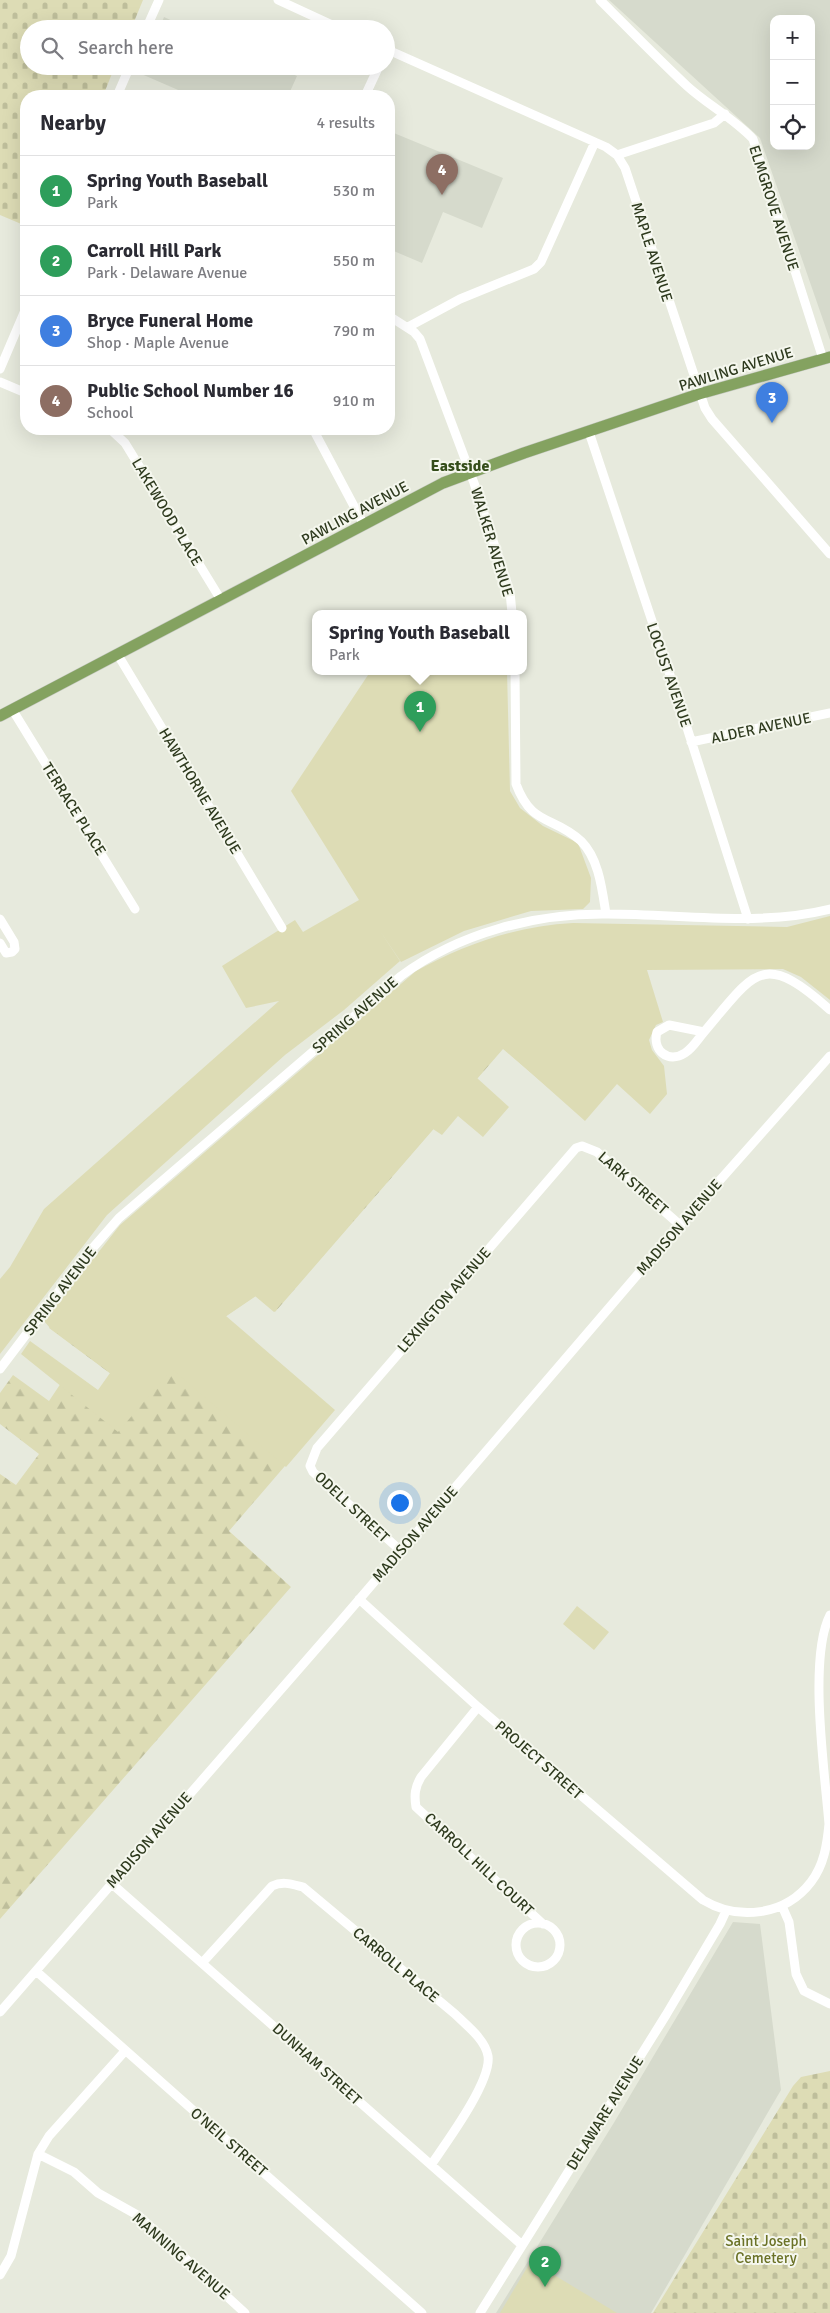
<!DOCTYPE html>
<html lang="en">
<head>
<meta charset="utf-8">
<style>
	:root { --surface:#fff; --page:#f2f2f3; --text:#2b2b33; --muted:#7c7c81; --line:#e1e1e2; --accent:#b45309 }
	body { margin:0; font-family:Signika,sans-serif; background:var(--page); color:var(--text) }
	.controls { position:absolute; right:15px; top:15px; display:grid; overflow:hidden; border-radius:10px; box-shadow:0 5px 20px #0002 }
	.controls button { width:45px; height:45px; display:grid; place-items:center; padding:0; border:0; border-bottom:1px solid var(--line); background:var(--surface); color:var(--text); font:25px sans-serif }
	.you { position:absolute; left:399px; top:1502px; width:18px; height:18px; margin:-12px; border:4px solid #fff; border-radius:50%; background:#1a73e8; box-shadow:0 0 0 8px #1a73e833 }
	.badge { display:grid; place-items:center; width:32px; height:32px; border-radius:50%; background:var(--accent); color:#fff; font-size:16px; font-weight:700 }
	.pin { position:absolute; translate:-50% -41px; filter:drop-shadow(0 1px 2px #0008) }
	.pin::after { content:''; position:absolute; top:26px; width:18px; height:15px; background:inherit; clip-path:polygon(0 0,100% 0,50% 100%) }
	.popup { position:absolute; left:312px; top:610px; width:215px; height:65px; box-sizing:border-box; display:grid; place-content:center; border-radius:10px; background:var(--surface); filter:drop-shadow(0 1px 4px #0005); font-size:16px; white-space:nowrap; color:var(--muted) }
	.popup b { font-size:19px; color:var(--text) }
	.popup::after { content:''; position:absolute; left:50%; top:100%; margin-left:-10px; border:10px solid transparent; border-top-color:var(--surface) }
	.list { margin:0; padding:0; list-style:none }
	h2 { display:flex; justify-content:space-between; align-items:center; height:65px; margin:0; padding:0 20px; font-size:21px }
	h2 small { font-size:16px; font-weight:400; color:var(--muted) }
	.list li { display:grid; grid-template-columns:32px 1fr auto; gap:15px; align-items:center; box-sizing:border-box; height:70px; padding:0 20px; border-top:1px solid var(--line) }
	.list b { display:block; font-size:19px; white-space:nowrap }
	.list p { margin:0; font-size:16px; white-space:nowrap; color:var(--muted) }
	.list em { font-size:16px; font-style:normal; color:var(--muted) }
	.icon { flex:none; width:28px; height:28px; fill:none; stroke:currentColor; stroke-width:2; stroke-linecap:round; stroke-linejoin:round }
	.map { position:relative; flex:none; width:830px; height:2313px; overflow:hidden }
	.search { position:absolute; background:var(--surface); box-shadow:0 5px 20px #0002; left:20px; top:20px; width:375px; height:55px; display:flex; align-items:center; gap:12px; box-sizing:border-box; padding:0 18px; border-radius:28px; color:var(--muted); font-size:19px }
	.panel { position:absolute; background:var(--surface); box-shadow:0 5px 20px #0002; left:20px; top:90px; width:375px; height:345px; border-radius:20px }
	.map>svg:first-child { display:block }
	.built { fill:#d6dacc; fill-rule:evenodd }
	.forest { fill:url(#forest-firs) }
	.cemetery { fill:url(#cemetery-stones) }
	.park { fill:#dddcb5 }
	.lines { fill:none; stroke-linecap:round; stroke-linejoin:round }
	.major-casing { stroke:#c4c8c0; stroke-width:12 }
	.minor { stroke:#fff; stroke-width:9 }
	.major { stroke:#84a260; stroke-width:11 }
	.labels { text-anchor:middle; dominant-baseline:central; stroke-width:4; stroke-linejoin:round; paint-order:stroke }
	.street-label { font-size:15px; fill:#2e3a1e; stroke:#f5f7ee }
	.park-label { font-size:15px; fill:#6b7227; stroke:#f5f7ee }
	.neighbourhood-label { font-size:16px; font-weight:bold; fill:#354d1a; stroke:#f5f7ee }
</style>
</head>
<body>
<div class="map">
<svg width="830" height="2313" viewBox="0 0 830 2313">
	<defs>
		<pattern id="forest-firs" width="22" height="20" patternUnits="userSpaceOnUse" patternTransform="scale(1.25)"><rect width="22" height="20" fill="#dddcb5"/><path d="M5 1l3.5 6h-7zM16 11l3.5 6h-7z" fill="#bebe9b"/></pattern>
		<pattern id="cemetery-stones" width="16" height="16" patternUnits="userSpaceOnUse" patternTransform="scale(1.25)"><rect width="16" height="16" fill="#dddcb5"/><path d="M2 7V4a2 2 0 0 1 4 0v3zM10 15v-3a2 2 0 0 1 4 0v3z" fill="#bebe9b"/></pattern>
	</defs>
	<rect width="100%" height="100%" fill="#e7eadd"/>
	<path class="built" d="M 609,0 L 830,0 L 830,340 L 760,138 ZM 774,19 L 811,19 L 811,146 L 774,146 Z
		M 164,17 L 190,29 L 159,29 Z
		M 142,66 L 274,66 L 297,76 L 288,96 L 192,96 L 139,73 Z
		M 389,131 L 503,178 L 482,228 L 443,212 L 422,263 L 389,249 Z
		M 733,1922 L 760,1924 L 781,2090 L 651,2313 L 496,2313 L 615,2121 Z"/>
	<path class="forest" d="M 444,983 L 558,1096 L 503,1049 L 275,1312 L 256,1296 L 225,1317 L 333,1410 L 229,1531 L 291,1587 L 0,1919 L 0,1474 L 16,1485 L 39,1454 L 0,1424 L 0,1393 L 13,1375 L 49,1401 L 61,1383 L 27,1358 L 36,1346 L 98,1391 L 111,1374 L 49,1328 L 112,1246 Z"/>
	<path class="cemetery" d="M 0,0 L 143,0 L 131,29 L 29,29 L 29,66 L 115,66 L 103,96 L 26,96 L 26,226 L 0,215 Z
		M 830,2071 L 830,2313 L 653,2313 L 793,2086 L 801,2077 Z"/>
	<path class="park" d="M 385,671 L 507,671 L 510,791 L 520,808 L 543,826 L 578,843 L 591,878 L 590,902 L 583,909 L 531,911 L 464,931 L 401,962 L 380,931 L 400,961 L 344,1010 L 285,1055 L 107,1215 L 0,1354 L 0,1279 L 10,1267 L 44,1209 L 279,1001 L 246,1008 L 222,966 L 295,920 L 303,932 L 359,900 L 291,791 L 370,672 Z
		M 830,916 L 830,1000 L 801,977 L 783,969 L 647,970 L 663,1022 L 656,1025 L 649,1040 L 652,1050 L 664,1066 L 667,1094 L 650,1114 L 617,1084 L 585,1121 L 503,1048 L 477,1078 L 509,1107 L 483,1137 L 458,1116 L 442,1135 L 433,1129 L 274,1312 L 255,1296 L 226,1316 L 335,1410 L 286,1467 L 172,1369 L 118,1432 L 21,1354 L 30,1341 L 98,1390 L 110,1373 L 50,1328 L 44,1321 L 120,1225 L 416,971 C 465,944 517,926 573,923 L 787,927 Z
		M 577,1606 L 609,1632 L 594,1650 L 563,1624 Z
		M 531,2261 L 617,2313 L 500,2313 Z"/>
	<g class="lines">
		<g class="major-casing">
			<path id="major" d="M 0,716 L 443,483 L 524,453 L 699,394 L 830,357"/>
		</g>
		<path class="minor" d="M 278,0 L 341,29
			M 600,0 C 629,29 657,58 687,86 C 708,105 733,118 753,139 L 823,359
			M 146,29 L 159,0
			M 386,49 L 606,147 L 617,155 L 625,168 L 705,408 L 712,419 L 830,554
			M 117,96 L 130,66
			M 365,96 L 379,66
			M 617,155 L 714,123 L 725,114
			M 389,316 L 414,332 L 420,339 L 474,483 L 510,592 L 512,613
			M 408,327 L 460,299 L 534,269 L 541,262 L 595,142
			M 0,369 L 26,308
			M 0,382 L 26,393
			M 110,429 L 125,443 L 221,600
			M 313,429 L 364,525
			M 589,432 L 675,690 L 748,919
			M 118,655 L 282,928
			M 515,671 L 516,784 C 532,827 553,815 581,841 C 599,859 602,889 606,914
			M 12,709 L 135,909
			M 691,742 L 830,713
			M 0,919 L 14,942 L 15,949 L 12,952 L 6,953 L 0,943
			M 669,1025 L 704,1032 C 698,1039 693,1048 685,1053 C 668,1064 652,1050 657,1032 Z
			M 704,1032 C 755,972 762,949 830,1010
			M 0,1369 L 84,1258 L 119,1218 L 401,976 C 459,933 535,913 608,914 C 682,914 757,927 830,909
			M 401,1551 L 313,1472 L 310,1466 L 317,1448 L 576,1148 L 582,1146 L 597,1152 L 680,1225
			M 359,1599 L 478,1707 L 703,1900 C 738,1921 785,1916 811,1882 C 824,1865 827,1845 829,1824 C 825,1774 808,1658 830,1615
			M 478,1707 L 421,1777 C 415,1787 414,1795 416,1807 L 543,1924
			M 111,1883 L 522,2245
			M 782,1906 L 789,1922 L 796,1974 L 804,1991 L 830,2004
			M516 1945a22 22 0 1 1 44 0a22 22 0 1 1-44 0Z
			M 203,1962 L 272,1886 C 283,1881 291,1884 303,1887 L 455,2014 C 466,2025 485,2039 488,2056 C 492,2081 446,2143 431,2165
			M 36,1971 L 422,2313
			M 0,2012 L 345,1616 L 674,1232 L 830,1056
			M 38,2154 L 74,2172 L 98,2193 L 139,2216 L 245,2313
			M 0,2275 L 11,2256 L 38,2154 L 49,2136 L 125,2051
			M 480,2313 L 666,2015 L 720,1924 L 726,1911"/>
		<use href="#major" class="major"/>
	</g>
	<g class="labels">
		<g class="street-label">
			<text transform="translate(774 208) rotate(72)">ELMGROVE AVENUE</text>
			<text transform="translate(652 252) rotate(72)">MAPLE AVENUE</text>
			<text transform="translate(736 369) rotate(-17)">PAWLING AVENUE</text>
			<text transform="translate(167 512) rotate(59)">LAKEWOOD PLACE</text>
			<text transform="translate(355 513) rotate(-28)">PAWLING AVENUE</text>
			<text transform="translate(492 542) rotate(73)">WALKER AVENUE</text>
			<text transform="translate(669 675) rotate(71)">LOCUST AVENUE</text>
			<text transform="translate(761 728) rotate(-12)">ALDER AVENUE</text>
			<text transform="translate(200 791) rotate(59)">HAWTHORNE AVENUE</text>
			<text transform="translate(74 809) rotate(58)">TERRACE PLACE</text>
			<text transform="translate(355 1015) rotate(-41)">SPRING AVENUE</text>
			<text transform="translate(633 1183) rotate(41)">LARK STREET</text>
			<text transform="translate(679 1227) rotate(-49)">MADISON AVENUE</text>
			<text transform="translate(60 1291) rotate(-52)">SPRING AVENUE</text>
			<text transform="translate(444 1300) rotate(-49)">LEXINGTON AVENUE</text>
			<text transform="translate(352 1507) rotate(43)">ODELL STREET</text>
			<text transform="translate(415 1534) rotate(-49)">MADISON AVENUE</text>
			<text transform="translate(539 1760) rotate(41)">PROJECT STREET</text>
			<text transform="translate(149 1840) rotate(-49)">MADISON AVENUE</text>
			<text transform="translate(479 1864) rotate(43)">CARROLL HILL COURT</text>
			<text transform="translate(396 1965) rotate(40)">CARROLL PLACE</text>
			<text transform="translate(317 2064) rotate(42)">DUNHAM STREET</text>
			<text transform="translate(605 2113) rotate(-58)">DELAWARE AVENUE</text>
			<text transform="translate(229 2142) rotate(41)">O'NEIL STREET</text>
			<text transform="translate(181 2256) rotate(41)">MANNING AVENUE</text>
		</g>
		<g class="park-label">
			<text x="766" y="2241">Saint Joseph<tspan x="766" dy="17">Cemetery</tspan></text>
		</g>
		<g class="neighbourhood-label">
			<text x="460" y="466">Eastside</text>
		</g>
	</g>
</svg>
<div class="controls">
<button>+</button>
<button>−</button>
<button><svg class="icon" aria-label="locate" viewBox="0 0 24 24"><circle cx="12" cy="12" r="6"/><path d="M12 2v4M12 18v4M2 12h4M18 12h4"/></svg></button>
</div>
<div class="you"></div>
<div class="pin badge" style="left:420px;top:732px;background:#2e9e5b">1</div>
<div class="popup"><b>Spring Youth Baseball</b>Park</div>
<div class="pin badge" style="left:545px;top:2287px;background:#2e9e5b">2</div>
<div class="pin badge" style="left:772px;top:423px;background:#3f7fe0">3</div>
<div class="pin badge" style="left:442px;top:195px;background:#8d6e63">4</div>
<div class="search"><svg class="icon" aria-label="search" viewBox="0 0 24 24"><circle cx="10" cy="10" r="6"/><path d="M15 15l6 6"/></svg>Search here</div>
<section class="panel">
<h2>Nearby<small>4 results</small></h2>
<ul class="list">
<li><span class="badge" style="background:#2e9e5b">1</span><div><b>Spring Youth Baseball</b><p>Park</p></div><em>530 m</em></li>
<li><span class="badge" style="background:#2e9e5b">2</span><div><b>Carroll Hill Park</b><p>Park · Delaware Avenue</p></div><em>550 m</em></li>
<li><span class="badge" style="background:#3f7fe0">3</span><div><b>Bryce Funeral Home</b><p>Shop · Maple Avenue</p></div><em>790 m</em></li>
<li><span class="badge" style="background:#8d6e63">4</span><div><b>Public School Number 16</b><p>School</p></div><em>910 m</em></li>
</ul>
</section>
</div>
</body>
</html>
